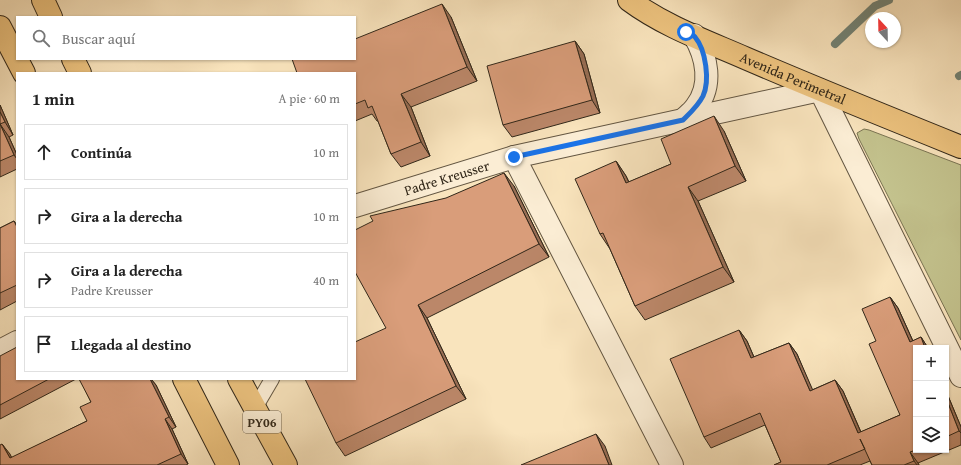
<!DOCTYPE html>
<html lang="es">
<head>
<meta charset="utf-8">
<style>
	:root { --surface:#fff; --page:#f6f6f6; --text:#222; --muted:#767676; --line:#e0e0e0 }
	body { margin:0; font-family:"Gentium Book Plus",serif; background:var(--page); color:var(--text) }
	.controls { position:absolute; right:12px; bottom:12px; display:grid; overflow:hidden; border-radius:0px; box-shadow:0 1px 3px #0004 }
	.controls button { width:36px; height:36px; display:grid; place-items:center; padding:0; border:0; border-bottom:1px solid var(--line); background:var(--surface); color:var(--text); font:20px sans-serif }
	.compass { position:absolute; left:865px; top:12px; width:36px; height:36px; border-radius:50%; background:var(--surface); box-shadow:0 1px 3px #0004; rotate:338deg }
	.stop { position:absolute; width:12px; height:12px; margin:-9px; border:3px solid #1a73e8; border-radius:50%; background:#fff }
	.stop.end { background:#1a73e8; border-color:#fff; box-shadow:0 1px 4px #0008 }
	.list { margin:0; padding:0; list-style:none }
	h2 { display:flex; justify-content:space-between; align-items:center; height:52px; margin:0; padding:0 16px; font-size:17px }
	h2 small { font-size:13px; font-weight:400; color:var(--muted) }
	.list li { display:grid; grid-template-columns:26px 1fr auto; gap:12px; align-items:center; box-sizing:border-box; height:56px; margin:0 8px 8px; padding:0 8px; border:1px solid var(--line); border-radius:0px }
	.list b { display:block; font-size:15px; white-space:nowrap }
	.list p { margin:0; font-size:13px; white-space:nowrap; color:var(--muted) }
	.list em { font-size:13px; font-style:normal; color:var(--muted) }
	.icon { flex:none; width:22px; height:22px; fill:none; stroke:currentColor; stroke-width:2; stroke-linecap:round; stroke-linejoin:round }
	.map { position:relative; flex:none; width:961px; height:465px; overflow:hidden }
	.search { position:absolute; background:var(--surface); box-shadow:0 1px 3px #0004; left:16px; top:16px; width:340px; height:44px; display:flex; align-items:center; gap:10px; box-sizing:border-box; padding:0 14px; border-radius:0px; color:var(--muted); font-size:15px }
	.panel { position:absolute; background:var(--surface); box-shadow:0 1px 3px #0004; left:16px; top:72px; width:340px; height:308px; border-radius:0px }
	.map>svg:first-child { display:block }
	.green { fill:#c3c28d; stroke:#7a7453 }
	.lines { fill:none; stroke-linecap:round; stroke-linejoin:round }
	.stream { stroke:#728275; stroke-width:8 }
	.service-casing { stroke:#635642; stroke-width:16 }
	.minor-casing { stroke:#635642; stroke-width:24 }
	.primary-casing { stroke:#312719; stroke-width:24 }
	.trunk-casing { stroke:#312719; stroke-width:24 }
	.service { stroke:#fbedd4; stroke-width:14 }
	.minor { stroke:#fbedd4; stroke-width:22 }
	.primary { stroke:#ecc27e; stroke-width:22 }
	.trunk { stroke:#ecc27e; stroke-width:22 }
	.wall { fill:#bb8769; stroke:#312719 }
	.shaded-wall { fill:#986e55; stroke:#312719 }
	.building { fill:#d99d7a; stroke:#312719 }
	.route { stroke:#1a73e8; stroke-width:5 }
	.labels { text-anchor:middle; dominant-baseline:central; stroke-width:4; stroke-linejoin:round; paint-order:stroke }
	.shield { fill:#fbedd4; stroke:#6e6251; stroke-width:1 }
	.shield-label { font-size:13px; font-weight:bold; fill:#312719 }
	.street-label { font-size:14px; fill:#312719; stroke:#fbedd4 }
</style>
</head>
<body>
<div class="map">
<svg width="961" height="465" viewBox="0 0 961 465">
	<rect width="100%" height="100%" fill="#f9e4bd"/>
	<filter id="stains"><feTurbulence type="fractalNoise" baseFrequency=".005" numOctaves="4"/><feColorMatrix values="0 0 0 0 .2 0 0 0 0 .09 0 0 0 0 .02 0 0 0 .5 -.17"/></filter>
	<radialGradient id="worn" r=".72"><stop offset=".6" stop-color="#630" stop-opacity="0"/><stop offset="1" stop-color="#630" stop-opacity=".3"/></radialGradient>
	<path class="green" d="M 864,129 L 869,130 L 961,165 L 961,340 L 859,139 L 857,133 Z"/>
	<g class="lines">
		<path class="stream" d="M 835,44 L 875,6 L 889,0
			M 959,76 L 961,75"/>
		<g class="service-casing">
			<path id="service" d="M 255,408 L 272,379"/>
		</g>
		<g class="minor-casing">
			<g id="minor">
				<path d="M 683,120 C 687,116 693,112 696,107 C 713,85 707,57 694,35"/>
				<path d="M 514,157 L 672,465"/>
				<path id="s1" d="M 355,206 L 514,157 L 820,90 L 961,376"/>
				<path d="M 0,351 L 17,342"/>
			</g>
		</g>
		<g class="primary-casing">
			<g id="primary">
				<path id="s2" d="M 629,0 C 664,26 706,41 745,58 C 817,89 889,118 961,147"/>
			</g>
		</g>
		<g class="trunk-casing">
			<path id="trunk" d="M 43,0 L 51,17
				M 0,27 L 24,73
				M 73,59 L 80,73
				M 184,379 L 228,465
				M 239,379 L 286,465"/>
		</g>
		<use href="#service" class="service"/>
		<use href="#minor" class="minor"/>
		<use href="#primary" class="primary"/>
		<use href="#trunk" class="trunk"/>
	</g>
	<path class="wall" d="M 451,17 L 477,81 L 411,107 L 430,156 L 401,167 L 391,154 L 378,121 L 377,121 L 372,114 L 355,121 L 355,73 Z
		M 575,41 L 584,54 L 600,113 L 512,137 L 503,125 Z
		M 0,105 L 13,135 L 9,137 L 17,155 L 17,169 L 0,177 Z
		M 724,131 L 746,181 L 698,201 L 734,282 L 645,320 L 635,306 L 610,249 L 600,234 L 616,161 L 626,176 L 629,182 L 671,164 Z
		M 514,186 L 549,257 L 427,318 L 466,399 L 345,456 L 336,443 L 386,328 Z
		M 14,221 L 17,225 L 17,301 L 0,310 L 0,228 Z
		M 890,297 L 898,308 L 913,341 L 921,337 L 928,348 L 916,348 L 916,450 L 946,450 L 946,391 L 961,427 L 961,445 L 918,463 L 919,465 L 872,465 L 870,461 L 860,465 L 774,465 L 781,462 L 765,425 L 711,448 L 704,437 L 739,330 L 747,341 L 754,357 L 789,343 L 797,354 L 812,390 L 835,380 L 843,391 L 861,432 L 900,415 Z
		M 0,356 L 17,379 L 76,379 L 0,419 Z
		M 80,379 L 151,379 L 156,385 L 176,427 L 172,429 L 188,464 L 186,465 L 0,465 L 2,444 L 12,458 L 87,421 L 91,402 Z"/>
	<path class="shaded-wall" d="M 442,4 L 451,17 L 477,81 L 467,67 Z
		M 575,41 L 584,54 L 600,113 L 592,100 Z
		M 401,94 L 411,107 L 430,156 L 421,142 Z
		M 0,105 L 13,135 L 5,122 L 0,112 Z
		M 714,116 L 724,131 L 746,181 L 735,166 Z
		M 0,124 L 9,137 L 17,155 L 17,159 L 14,155 Z
		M 616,161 L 626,176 L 636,198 L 626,183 Z
		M 504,173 L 514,186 L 549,257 L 539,244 Z
		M 688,187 L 698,201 L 734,282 L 723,267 Z
		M 890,297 L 898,308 L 916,348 L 910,342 Z
		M 418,305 L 427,318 L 466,399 L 456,386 Z
		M 739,330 L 747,341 L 759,369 L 751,358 Z
		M 921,337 L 928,348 L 925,348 Z
		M 789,343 L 797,354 L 818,402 L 810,391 Z
		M 150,379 L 151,379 L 156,385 L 176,427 L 169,417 Z
		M 835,380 L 843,391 L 866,444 L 858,433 Z
		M 946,391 L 961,427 L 961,433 L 959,431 L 946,398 Z
		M 165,419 L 172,429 L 188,464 L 181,454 Z
		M 596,434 L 605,446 L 612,465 L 609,465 Z
		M 2,444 L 10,454 L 15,465 L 10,458 Z
		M 910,452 L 918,463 L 919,465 L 917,465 L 914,461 Z"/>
	<path class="building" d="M 442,4 L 467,67 L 401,94 L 421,142 L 391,154 L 372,106 L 368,108 L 365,100 L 355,104 L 355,73 L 297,73 L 292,59 L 355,59 L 355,39 Z
		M 575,41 L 592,100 L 503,125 L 487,66 Z
		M 0,112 L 5,122 L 0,124 L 14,155 L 0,161 Z
		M 714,116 L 735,166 L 688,187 L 723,267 L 635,306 L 603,233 L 600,234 L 575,179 L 616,161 L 626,183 L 671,164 L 661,139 Z
		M 504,173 L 539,244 L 418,305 L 456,386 L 336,443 L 305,379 L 355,379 L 355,342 L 386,328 L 355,272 L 355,230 L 373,221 L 370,216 L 446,198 Z
		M 14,221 L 17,227 L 17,285 L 0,293 L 0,228 Z
		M 890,297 L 910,342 L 921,337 L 925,348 L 916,348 L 916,450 L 910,452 L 914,461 L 904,465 L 872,465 L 860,439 L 865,449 L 827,465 L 774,465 L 781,462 L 760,413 L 704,437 L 670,359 L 739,330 L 751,358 L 789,343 L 810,391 L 835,380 L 858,433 L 900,415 L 869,344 L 876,341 L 862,309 Z
		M 17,347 L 17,379 L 49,379 L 0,405 L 0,356 Z
		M 79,379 L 150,379 L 169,417 L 165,419 L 181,454 L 157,465 L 0,465 L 0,445 L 2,444 L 10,458 L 87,421 L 80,407 L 91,402 Z
		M 946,398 L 959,431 L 946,437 Z
		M 596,434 L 609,465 L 521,465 Z"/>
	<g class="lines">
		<path class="route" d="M 514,157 L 683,120 C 690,113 698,106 703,96 C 710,81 706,50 695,37 C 693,34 689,34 686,32"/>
	</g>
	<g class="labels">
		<rect class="shield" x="243" y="411" width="38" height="22" rx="3"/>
		<g class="shield-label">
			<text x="262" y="422">PY06</text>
		</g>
		<g class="street-label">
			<text stroke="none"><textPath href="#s2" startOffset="182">Avenida Perimetral</textPath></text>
			<text stroke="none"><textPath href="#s1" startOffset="96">Padre Kreusser</textPath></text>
		</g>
	</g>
	<rect width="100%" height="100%" filter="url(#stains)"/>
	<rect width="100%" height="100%" fill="url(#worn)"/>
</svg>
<div class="controls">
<button>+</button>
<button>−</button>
<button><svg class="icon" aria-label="layers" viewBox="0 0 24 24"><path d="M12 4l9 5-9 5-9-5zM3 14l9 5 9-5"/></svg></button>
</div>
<svg class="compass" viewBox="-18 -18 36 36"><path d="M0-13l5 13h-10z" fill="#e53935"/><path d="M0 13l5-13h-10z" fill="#767676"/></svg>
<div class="stop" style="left:686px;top:32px"></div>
<div class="stop end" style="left:514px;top:157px"></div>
<div class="search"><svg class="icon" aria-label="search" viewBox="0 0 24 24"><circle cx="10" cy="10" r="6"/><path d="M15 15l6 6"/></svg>Buscar aquí</div>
<section class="panel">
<h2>1 min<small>A pie · 60 m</small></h2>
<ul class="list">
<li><svg class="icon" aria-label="ahead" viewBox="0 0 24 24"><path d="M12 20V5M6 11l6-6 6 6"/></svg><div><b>Continúa</b></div><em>10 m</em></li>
<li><svg class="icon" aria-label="right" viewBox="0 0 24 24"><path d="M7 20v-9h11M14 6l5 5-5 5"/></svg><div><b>Gira a la derecha</b></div><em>10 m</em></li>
<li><svg class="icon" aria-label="right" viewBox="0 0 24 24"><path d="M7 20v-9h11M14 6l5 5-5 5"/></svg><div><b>Gira a la derecha</b><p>Padre Kreusser</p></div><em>40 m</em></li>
<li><svg class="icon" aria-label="arrive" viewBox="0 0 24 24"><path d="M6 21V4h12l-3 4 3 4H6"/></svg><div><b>Llegada al destino</b></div></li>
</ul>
</section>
</div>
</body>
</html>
